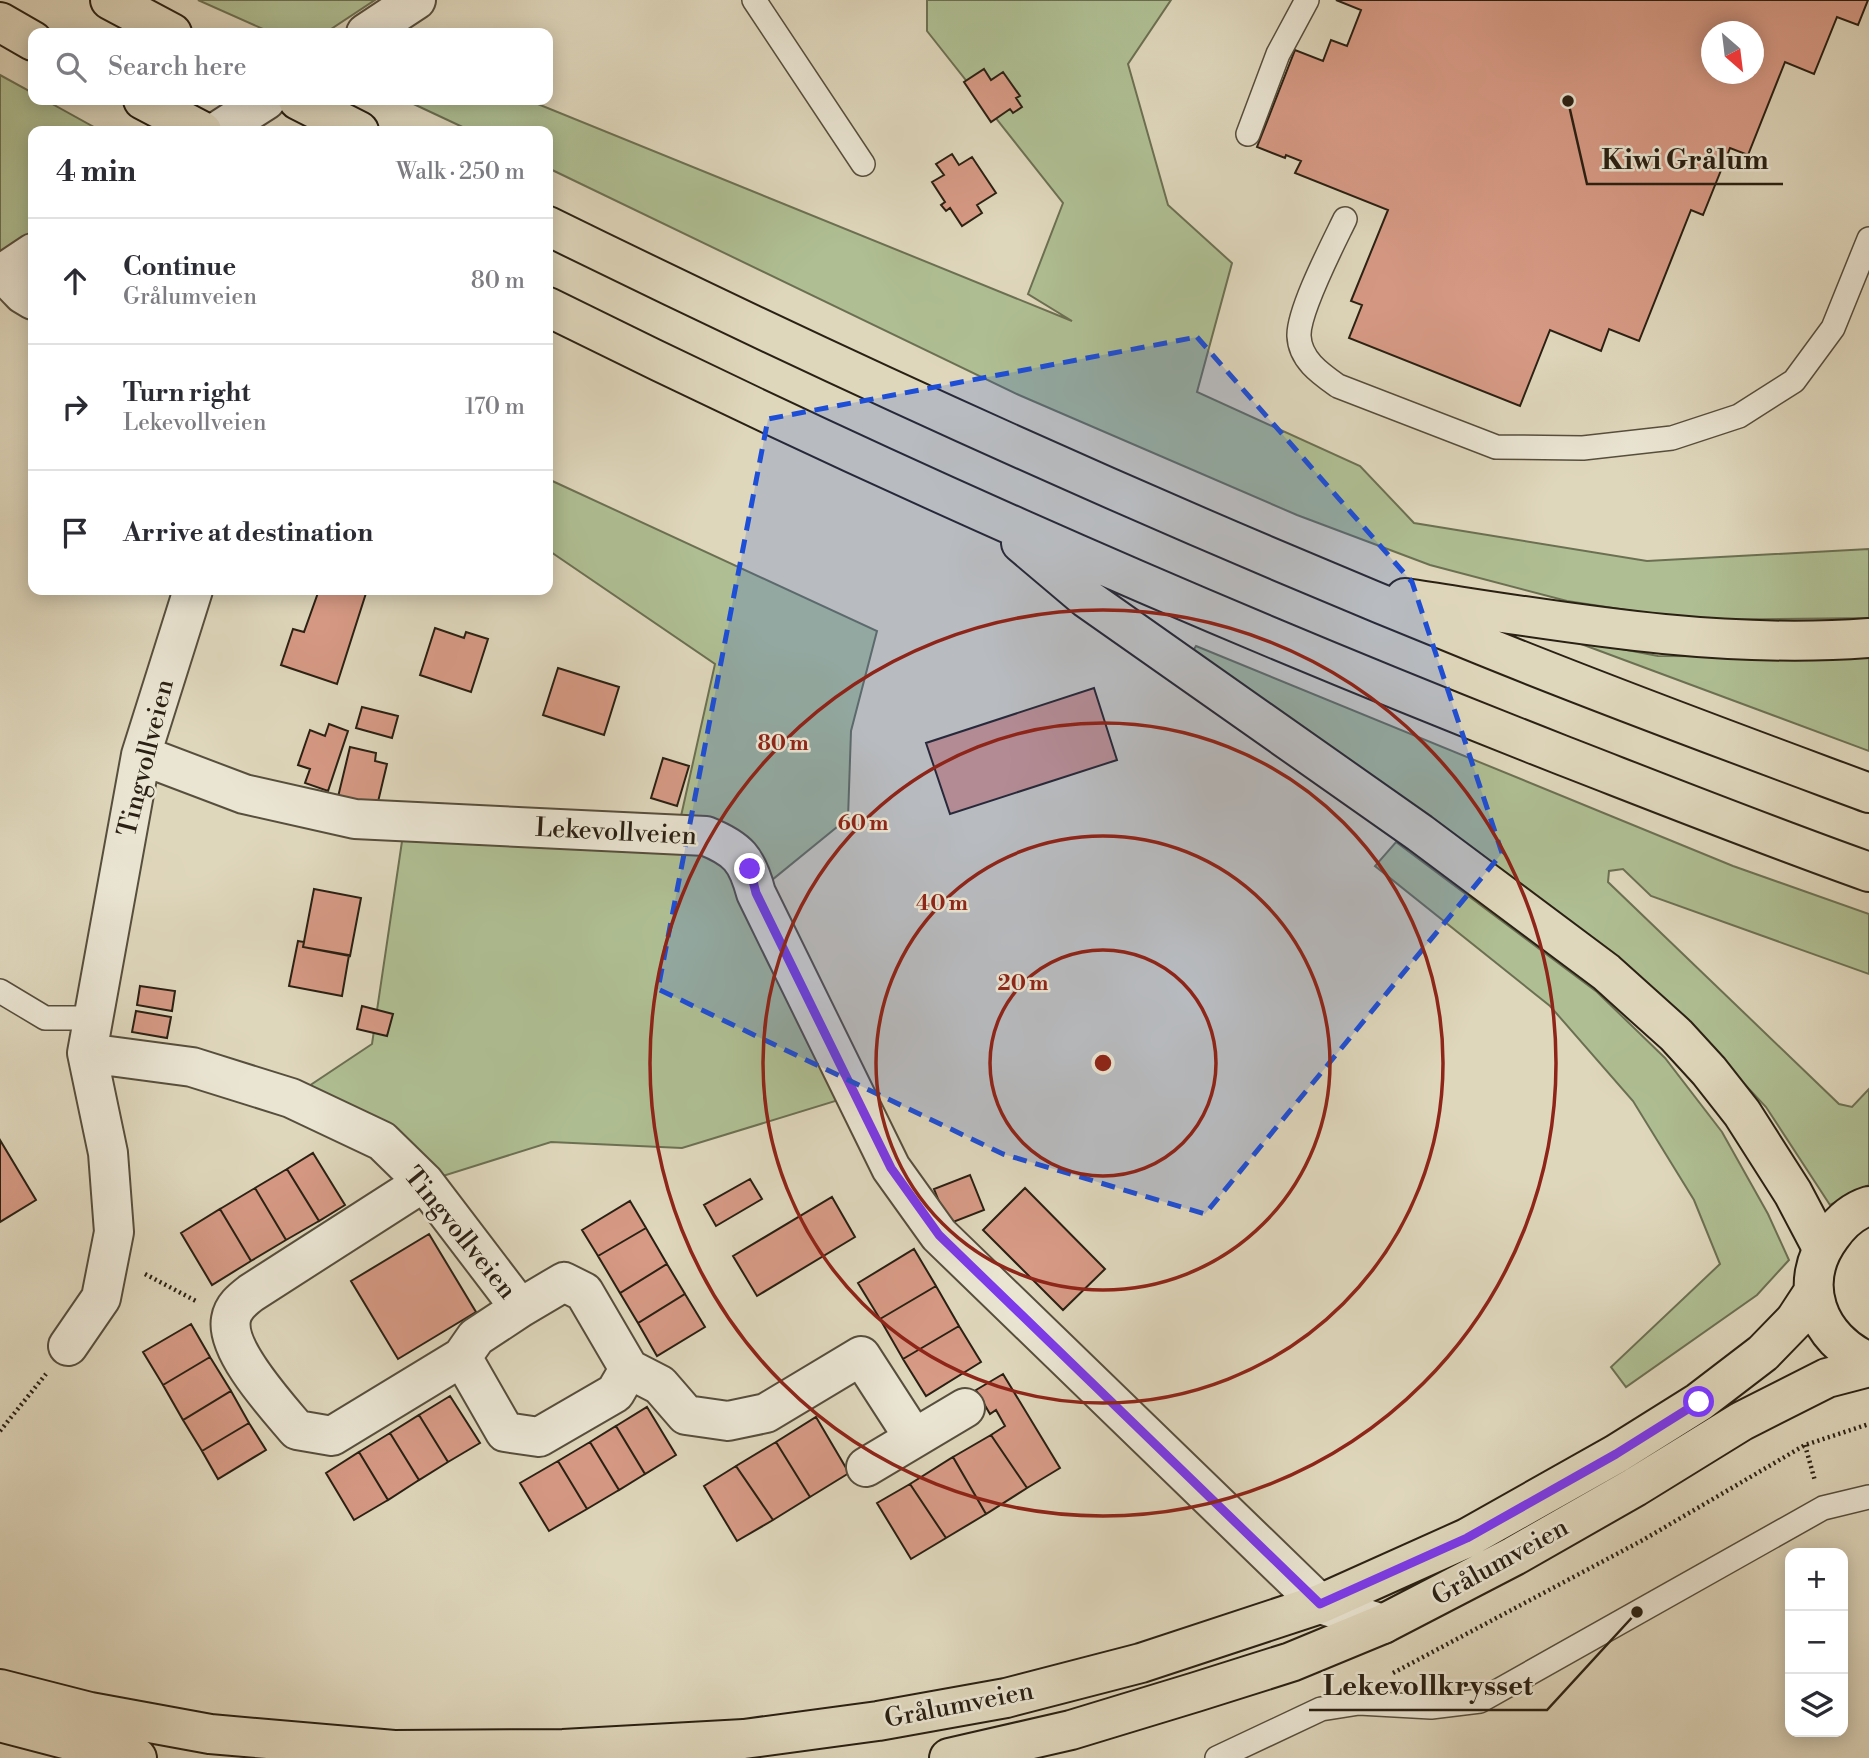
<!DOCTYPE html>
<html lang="en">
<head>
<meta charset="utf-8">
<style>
	:root { --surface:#fff; --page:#f7f7f7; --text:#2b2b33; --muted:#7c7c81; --line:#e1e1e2 }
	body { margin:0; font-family:"Libre Bodoni",serif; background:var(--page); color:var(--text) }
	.controls { position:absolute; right:21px; bottom:21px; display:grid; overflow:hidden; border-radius:14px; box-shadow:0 4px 18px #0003 }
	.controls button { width:63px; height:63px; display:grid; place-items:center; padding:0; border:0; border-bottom:2px solid var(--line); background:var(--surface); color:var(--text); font:35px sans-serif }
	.compass { position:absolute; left:1701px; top:21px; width:63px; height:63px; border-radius:50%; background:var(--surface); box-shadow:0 4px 18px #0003; rotate:152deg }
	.stop { position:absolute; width:21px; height:21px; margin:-16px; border:5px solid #7c3aed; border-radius:50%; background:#fff }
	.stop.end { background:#7c3aed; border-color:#fff; box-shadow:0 2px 7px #0008 }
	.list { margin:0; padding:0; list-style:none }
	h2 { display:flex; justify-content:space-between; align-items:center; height:91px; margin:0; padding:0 28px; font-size:30px }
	h2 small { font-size:23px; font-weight:400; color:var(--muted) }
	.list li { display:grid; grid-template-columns:46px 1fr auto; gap:21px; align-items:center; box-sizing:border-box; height:126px; padding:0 28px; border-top:2px solid var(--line) }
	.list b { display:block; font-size:26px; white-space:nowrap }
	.list p { margin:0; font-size:23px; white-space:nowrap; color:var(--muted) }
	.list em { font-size:23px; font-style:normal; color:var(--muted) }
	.icon { flex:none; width:38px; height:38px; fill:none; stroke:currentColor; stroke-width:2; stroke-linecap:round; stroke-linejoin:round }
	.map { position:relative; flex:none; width:1869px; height:1758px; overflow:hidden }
	.search { position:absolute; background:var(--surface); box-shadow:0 4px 18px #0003; left:28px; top:28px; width:525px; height:77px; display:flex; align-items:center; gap:18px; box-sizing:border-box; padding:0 24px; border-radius:14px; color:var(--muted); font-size:26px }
	.panel { position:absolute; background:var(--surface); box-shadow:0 4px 18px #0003; left:28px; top:126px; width:525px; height:469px; border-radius:14px }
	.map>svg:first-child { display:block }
	.green { fill:#afbf93; stroke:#6c7053; stroke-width:2 }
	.building { fill:#d79a85; stroke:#2a2013; stroke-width:2; fill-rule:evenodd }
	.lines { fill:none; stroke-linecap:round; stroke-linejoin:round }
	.service-casing { stroke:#574e3d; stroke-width:26 }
	.minor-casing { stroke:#574e3d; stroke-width:42 }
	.primary-casing { stroke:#2a2013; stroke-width:42 }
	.motorway-casing { stroke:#2a2013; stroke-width:42 }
	.path { stroke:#2a2013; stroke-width:4.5; stroke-dasharray:2 3.5; stroke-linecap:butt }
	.service { stroke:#eae5d3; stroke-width:23 }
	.minor { stroke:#eae5d3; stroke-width:38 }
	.primary { stroke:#dfd7bc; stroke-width:38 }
	.motorway { stroke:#dfd7bc; stroke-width:38 }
	.route { stroke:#7c3aed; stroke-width:9 }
	.marked { fill:#1d4ed8; fill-opacity:0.2; stroke:#1d4ed8; stroke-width:5; stroke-dasharray:14 9; stroke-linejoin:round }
	.ring { fill:none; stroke:#8f2418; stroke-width:3.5 }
	.labels { text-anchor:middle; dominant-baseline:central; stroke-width:5; stroke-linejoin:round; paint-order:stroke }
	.street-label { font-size:26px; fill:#2a2013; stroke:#eae5d3 }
	.centre { fill:#8f2418; stroke:#eae5d3; stroke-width:3.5 }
	.ring-label { font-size:21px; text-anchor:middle; font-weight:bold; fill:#8f2418; stroke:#eae5d3; stroke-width:5; stroke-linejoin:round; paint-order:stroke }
	.leader { fill:none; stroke:#2a2013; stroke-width:2.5 }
	.callout-dot { fill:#2a2013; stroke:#eae5d3; stroke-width:2.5 }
	.callout-label { font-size:28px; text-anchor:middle; font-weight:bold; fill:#2a2013; stroke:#eae5d3; stroke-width:5; stroke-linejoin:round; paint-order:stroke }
</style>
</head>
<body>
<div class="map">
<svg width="1869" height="1758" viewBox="0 0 1869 1758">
	<rect width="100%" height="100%" fill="#dfd7bc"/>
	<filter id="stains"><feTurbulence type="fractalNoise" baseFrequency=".00286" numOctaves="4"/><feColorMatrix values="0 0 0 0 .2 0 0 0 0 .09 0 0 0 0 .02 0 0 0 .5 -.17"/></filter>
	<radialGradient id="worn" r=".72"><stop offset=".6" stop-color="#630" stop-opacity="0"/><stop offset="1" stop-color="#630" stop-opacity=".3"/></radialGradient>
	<path class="green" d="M 198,0 L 375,0 L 325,33 L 272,33 Z
		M 927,0 L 1171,0 L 1128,64 L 1168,205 L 1232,263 L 1197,392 L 1360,466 L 1414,523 L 1647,561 L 1869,549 L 1869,618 L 1692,620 L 1567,601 L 1430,565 L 1297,515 L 1019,395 L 548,168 L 548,131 L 471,131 L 405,100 L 528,100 L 1072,321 L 1028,294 L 1063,203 L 927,31 Z
		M 0,75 L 33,93 L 33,100 L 45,100 L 101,131 L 33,131 L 33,253 L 0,275 Z
		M 548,479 L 877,631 L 851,731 L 848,818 L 756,893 L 855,1095 L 682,1148 L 551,1142 L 424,1182 L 291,1098 L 372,1044 L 405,821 L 677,834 L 715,664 L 548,550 Z
		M 1565,638 L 1658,656 L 1869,657 L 1869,751 Z
		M 1196,646 L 1733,866 L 1869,914 L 1869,974 L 1651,896 L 1623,869 L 1609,871 L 1608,882 L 1839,1104 L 1852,1107 L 1869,1089 L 1869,1185 L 1830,1205 L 1766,1107 L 1681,1016 L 1191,654 Z
		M 1396,842 L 1597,992 L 1665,1058 L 1722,1132 L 1768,1214 L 1789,1260 L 1757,1295 L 1626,1387 L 1611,1367 L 1720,1264 L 1694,1200 L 1633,1101 L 1550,1006 L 1375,866 Z"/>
	<path class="building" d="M 1336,0 L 1868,0 L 1858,25 L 1837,17 L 1814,74 L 1785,62 L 1748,155 L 1730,148 L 1703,215 L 1691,210 L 1639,341 L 1609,329 L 1601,351 L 1550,330 L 1520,406 L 1349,338 L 1362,305 L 1351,301 L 1388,210 L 1295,173 L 1301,161 L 1286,155 L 1285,158 L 1257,147 L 1295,50 L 1323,61 L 1331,40 L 1347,46 L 1361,10 ZM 1712,32 L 1754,32 L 1754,74 L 1712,74 Z
		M 984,69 L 991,80 L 1003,72 L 1020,96 L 1016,98 L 1022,107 L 1013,113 L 1010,109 L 991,122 L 964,82 Z
		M 952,154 L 959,165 L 972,157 L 996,193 L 977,205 L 982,213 L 962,226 L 950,208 L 946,211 L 941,205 L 945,202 L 932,182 L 944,175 L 936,164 Z
		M 319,590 L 367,590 L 337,684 L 281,665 L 293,629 L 304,632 Z
		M 435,628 L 464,638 L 466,632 L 488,639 L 471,692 L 420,675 Z
		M 558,668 L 619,687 L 604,735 L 543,715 Z
		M 1094,688 L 1117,760 L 950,814 L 926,743 Z
		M 362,707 L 398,716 L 392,738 L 356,728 Z
		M 329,724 L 348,731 L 328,791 L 305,783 L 310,769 L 298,765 L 310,730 L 325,736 Z
		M 350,747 L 376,753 L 375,761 L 387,764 L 377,806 L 338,797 Z
		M 663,758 L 689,766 L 677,806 L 651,798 Z
		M 314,889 L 361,898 L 350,956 L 303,947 Z
		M 298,941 L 304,942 L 303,947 L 349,955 L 342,996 L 289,986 Z
		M 140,986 L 175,991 L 172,1011 L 137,1005 Z
		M 362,1006 L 393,1014 L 387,1036 L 357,1029 Z
		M 136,1011 L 171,1017 L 167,1038 L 132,1032 Z
		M 0,1140 L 36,1200 L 0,1222 Z
		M 313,1153 L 345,1205 L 319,1221 L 287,1169 Z
		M 287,1169 L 319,1221 L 286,1240 L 255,1188 Z
		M 970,1175 L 984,1210 L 948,1224 L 934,1189 Z
		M 750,1179 L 762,1199 L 716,1226 L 704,1205 Z
		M 255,1188 L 286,1240 L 251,1261 L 220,1209 Z
		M 1025,1188 L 1105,1269 L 1063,1310 L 983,1230 Z
		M 832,1197 L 855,1237 L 757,1296 L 733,1256 Z
		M 630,1201 L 646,1228 L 598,1256 L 582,1230 Z
		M 220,1209 L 251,1261 L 212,1285 L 181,1233 Z
		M 646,1228 L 667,1264 L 620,1293 L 598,1256 Z
		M 429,1234 L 476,1312 L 398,1359 L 351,1281 Z
		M 914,1249 L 936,1286 L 880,1319 L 858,1283 Z
		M 667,1264 L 685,1294 L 638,1323 L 620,1293 Z
		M 936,1286 L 959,1326 L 903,1359 L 880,1319 Z
		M 685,1294 L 705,1327 L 657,1356 L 638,1323 Z
		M 191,1324 L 210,1357 L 163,1385 L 143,1352 Z
		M 959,1326 L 981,1362 L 926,1396 L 903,1359 Z
		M 210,1357 L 231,1391 L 183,1420 L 163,1385 Z
		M 1003,1374 L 1060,1468 L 1027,1488 L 991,1435 L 1005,1426 L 996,1410 L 990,1414 L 976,1390 Z
		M 231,1391 L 249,1423 L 202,1451 L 183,1420 Z
		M 450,1396 L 480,1443 L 448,1462 L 419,1415 Z
		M 647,1407 L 676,1455 L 645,1474 L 616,1426 Z
		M 419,1415 L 448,1462 L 419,1480 L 390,1433 Z
		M 816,1417 L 849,1473 L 810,1497 L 776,1442 Z
		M 249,1423 L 266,1450 L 218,1479 L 202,1451 Z
		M 616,1426 L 645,1474 L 619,1490 L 590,1442 Z
		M 390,1433 L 419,1480 L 388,1500 L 359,1452 Z
		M 991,1435 L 1027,1488 L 986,1514 L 953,1457 Z
		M 590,1442 L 619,1490 L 587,1509 L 558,1461 Z
		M 776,1442 L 810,1497 L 773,1520 L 736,1466 Z
		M 359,1452 L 388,1500 L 354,1520 L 326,1473 Z
		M 953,1457 L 986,1514 L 946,1538 L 910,1484 Z
		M 558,1461 L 587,1509 L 549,1531 L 520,1483 Z
		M 736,1466 L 773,1520 L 737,1541 L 704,1486 Z
		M 910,1484 L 946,1538 L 911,1559 L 877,1503 Z"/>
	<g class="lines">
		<g class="service-casing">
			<path id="service" d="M 754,0 L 863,164
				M 1248,134 L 1278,54 L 1307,0
				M 1345,219 C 1333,244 1298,311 1299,336 C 1300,360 1321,374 1338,386 L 1496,447 L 1583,448 L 1672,438 L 1739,416 L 1794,381 L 1833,328 L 1869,239
				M 0,991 L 45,1018 L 93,1018
				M 1217,1758 L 1321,1709 L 1359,1703 L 1431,1707 L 1480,1701 L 1823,1508 L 1869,1497"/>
		</g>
		<g class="minor-casing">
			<path id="minor" d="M 366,33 L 416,0
				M 218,131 L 266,100
				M 3,273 L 23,294 L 33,300
				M 0,275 L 33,253
				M 141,755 L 244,794 L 355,819 L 706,836 C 738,849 747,859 756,893 L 891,1168 L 939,1235 L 1320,1604 L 1383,1624
				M 87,1053 L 192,1067 L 291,1098 L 382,1141 L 424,1182 L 520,1308 L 476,1337 L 462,1357 L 505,1432 L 539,1437 L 615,1393 L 629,1369 L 584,1292 L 564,1282 L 520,1308
				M 424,1182 L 251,1293 C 242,1300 233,1307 231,1319 C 225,1351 278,1407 297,1430 L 332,1436 L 462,1357
				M 68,1346 L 101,1298 L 114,1232 L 108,1153 L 87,1053 L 141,755 L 193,590
				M 629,1369 L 660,1385 L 686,1415 L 728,1421 L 766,1413 L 861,1356 L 914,1438
				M 866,1467 L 965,1408"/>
		</g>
		<g class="primary-casing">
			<path id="primary" d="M 1869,1206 C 1853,1211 1840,1223 1831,1236 C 1796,1283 1817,1339 1869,1362
				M 0,1689 L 90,1712 L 210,1734 L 394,1750 L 563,1749 L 744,1739 L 878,1721 L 1006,1698 L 1141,1663 L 1320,1604 L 1467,1538 L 1616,1454 L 1699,1402 L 1763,1353 L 1795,1320 L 1814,1291
				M 0,1722 L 137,1758
				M 949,1758 L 1071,1730 L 1196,1692 L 1291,1662 L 1383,1624 L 1514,1556 L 1635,1487 L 1742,1421 L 1827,1378 L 1869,1367"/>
		</g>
		<g class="motorway-casing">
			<path id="motorway" d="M 110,0 L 172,33
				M 0,22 L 33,41
				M 143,100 L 202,131
				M 298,100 L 359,131
				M 548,226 C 855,377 1167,518 1484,646 C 1612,698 1740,745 1869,793
				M 548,307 C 878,471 1215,619 1559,754 C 1662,794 1765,835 1869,872
				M 1021,543 L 1086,598 L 1420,833 L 1606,972 L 1676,1035 L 1709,1071 L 1742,1113 L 1793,1193 L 1822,1248
				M 1405,598 C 1558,621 1714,650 1869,638"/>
		</g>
		<path class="path" d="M 145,1274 L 196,1301
			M 0,1431 L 46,1374
			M 1805,1445 L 1815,1481
			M 1393,1673 L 1643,1540 L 1805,1445 L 1869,1424"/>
		<use href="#service" class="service"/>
		<use href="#minor" class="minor"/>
		<use href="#primary" class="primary"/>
		<use href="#motorway" class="motorway"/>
	</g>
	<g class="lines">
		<path class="route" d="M 750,869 L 756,893 L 891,1168 L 939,1235 L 1320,1604 L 1467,1538 L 1616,1454 L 1699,1402"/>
	</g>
	<path class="marked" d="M 1197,337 L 1412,582 L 1502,853 L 1205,1214 L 1003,1154 L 658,989 L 768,419 Z"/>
	<g class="ring">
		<circle cx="1103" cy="1063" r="113"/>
		<circle cx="1103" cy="1063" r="227"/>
		<circle cx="1103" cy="1063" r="340"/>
		<circle cx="1103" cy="1063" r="453"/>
	</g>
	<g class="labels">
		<g class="street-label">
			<text transform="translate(146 758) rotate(-76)">Tingvollveien</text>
			<text transform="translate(616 832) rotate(3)">Lekevollveien</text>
			<text transform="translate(460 1233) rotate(51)">Tingvollveien</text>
			<text transform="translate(1500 1562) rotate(-29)">Grålumveien</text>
			<text transform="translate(959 1705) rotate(-11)">Grålumveien</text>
		</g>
	</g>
	<circle cx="1103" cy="1063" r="10" class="centre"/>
	<g class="ring-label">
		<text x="783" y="750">80 m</text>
		<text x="863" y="830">60 m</text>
		<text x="942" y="910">40 m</text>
		<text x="1023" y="990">20 m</text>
	</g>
	<path class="leader" d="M1568 101L1587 184H1783M1637 1612L1547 1710H1309"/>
	<g class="callout-dot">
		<circle cx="1568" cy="101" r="7"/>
		<circle cx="1637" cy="1612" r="7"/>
	</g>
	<g class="callout-label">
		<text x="1685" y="169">Kiwi Grålum</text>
		<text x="1428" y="1695">Lekevollkrysset</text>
	</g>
	<rect width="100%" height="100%" filter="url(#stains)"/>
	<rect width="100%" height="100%" fill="url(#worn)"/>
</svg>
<div class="controls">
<button>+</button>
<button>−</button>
<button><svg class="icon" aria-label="layers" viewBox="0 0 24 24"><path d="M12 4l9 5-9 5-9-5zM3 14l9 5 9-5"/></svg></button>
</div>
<svg class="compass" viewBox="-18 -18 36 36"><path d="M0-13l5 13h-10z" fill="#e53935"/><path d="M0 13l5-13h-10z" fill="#7c7c81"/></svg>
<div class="stop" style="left:1699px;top:1402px"></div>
<div class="stop end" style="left:750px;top:869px"></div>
<div class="search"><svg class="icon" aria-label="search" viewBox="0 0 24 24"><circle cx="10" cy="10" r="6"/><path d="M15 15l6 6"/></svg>Search here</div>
<section class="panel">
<h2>4 min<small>Walk · 250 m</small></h2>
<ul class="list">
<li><svg class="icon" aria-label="ahead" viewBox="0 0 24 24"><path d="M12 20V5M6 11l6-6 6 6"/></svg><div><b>Continue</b><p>Grålumveien</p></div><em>80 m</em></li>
<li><svg class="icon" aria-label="right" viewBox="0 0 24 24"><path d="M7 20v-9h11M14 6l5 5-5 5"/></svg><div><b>Turn right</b><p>Lekevollveien</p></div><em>170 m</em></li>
<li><svg class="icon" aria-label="arrive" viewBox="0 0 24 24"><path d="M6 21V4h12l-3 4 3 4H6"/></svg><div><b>Arrive at destination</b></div></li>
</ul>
</section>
</div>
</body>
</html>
